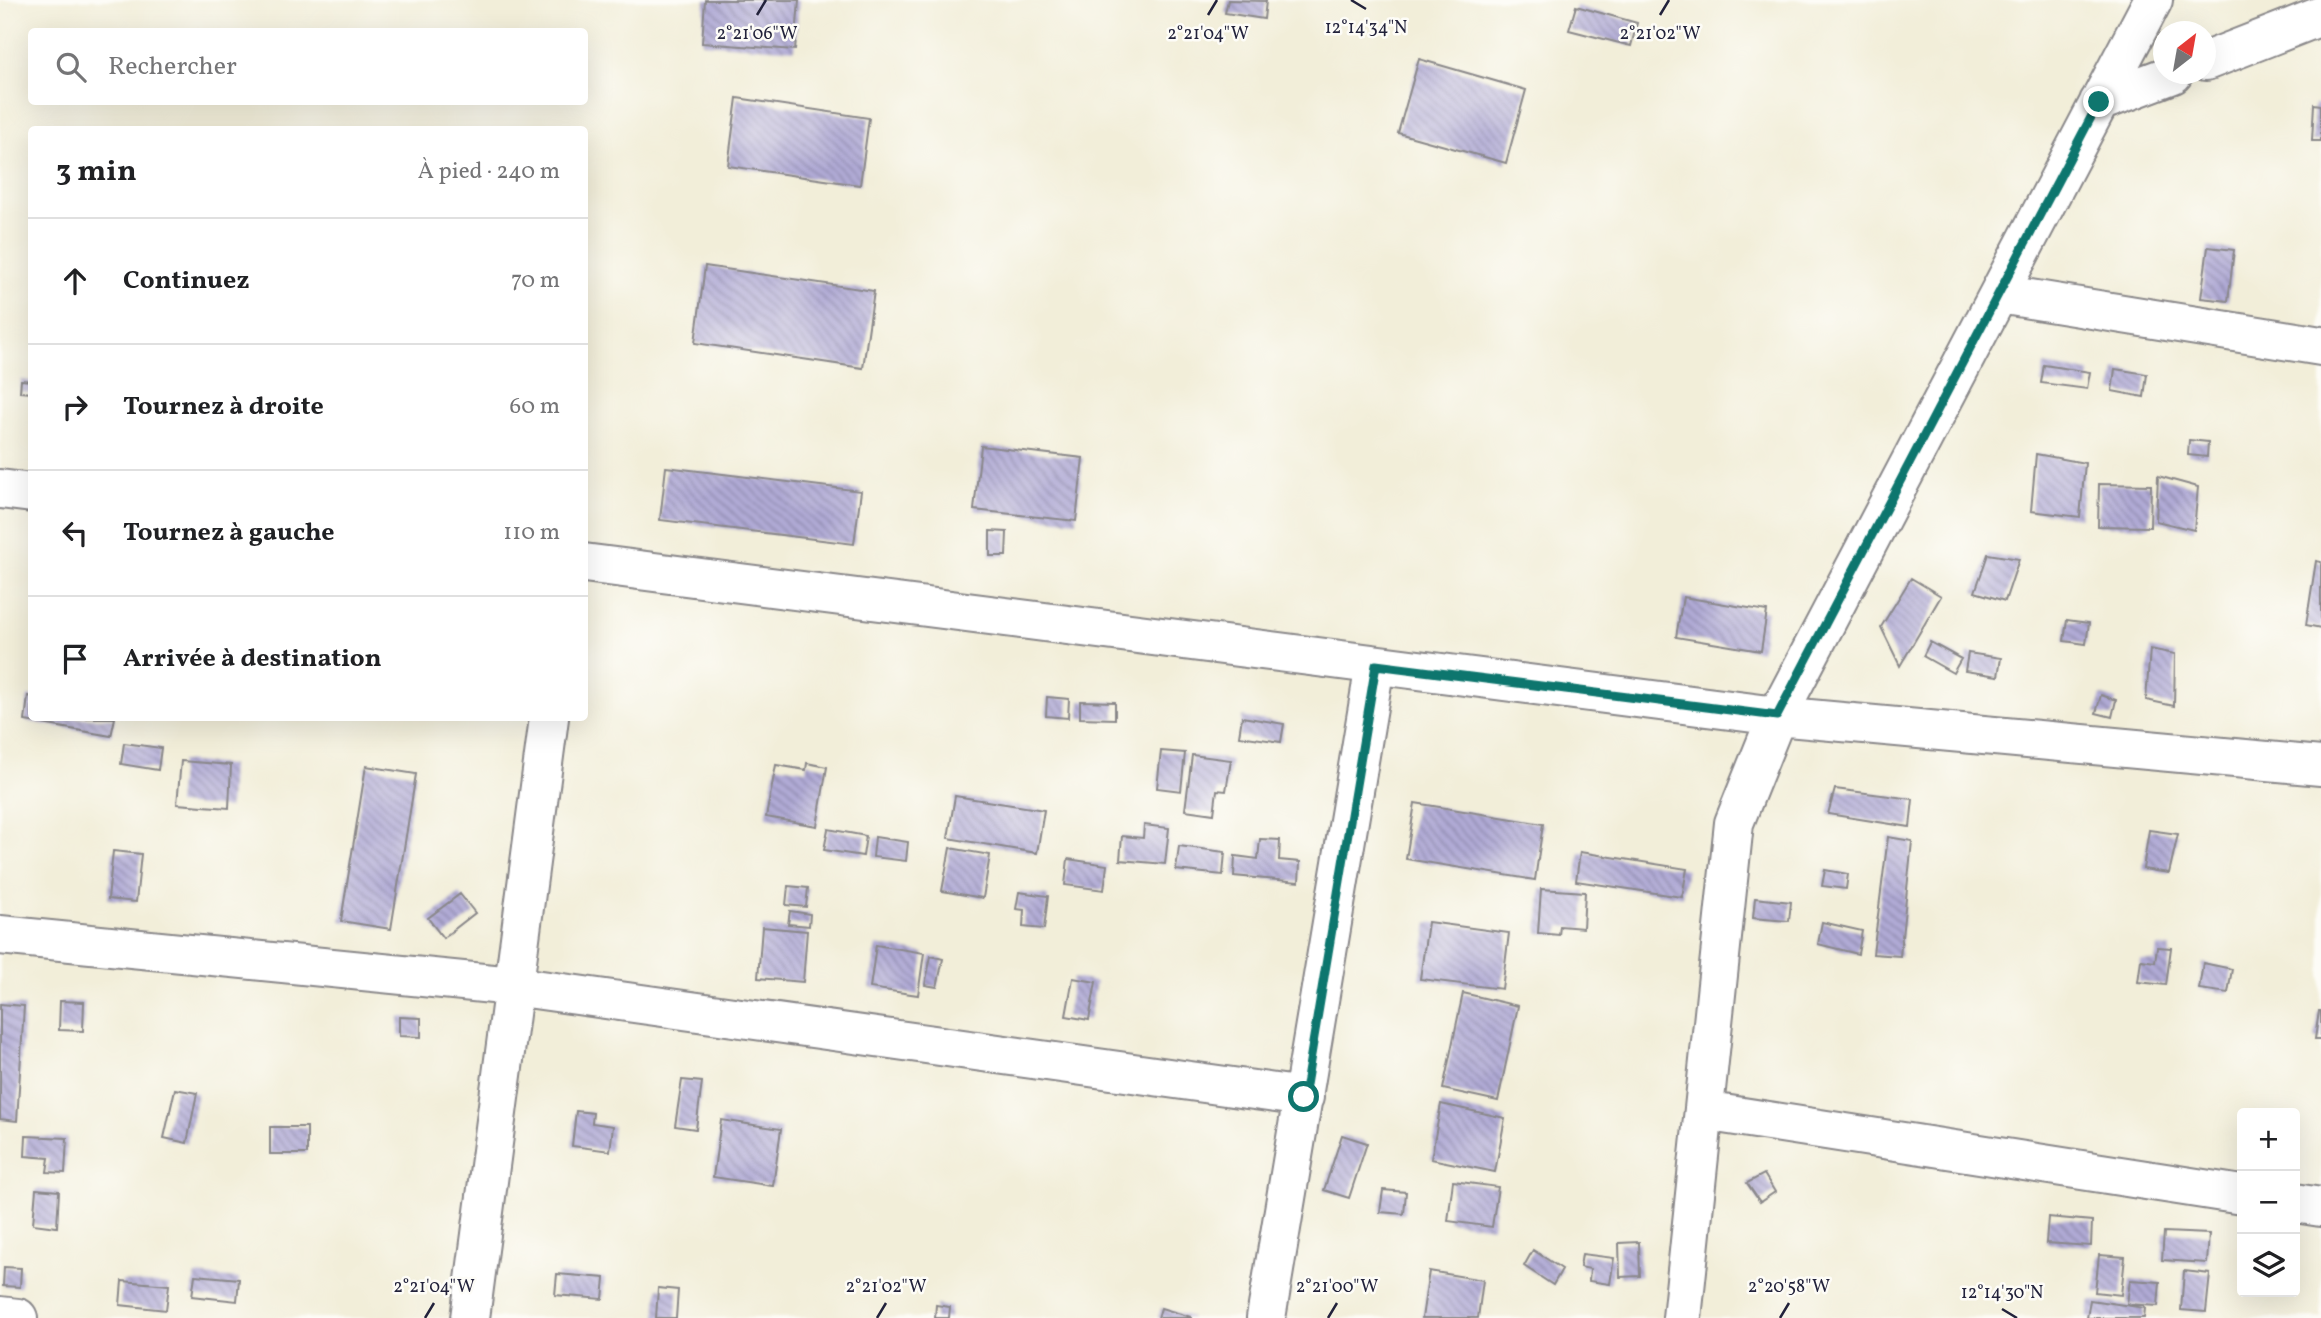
<!DOCTYPE html>
<html lang="fr">
<head>
<meta charset="utf-8">
<style>
	:root { --surface:#fff; --page:#f2f2f2; --text:#202124; --muted:#757577; --line:#e0e0e0 }
	body { margin:0; font-family:Vollkorn,serif; background:var(--page); color:var(--text) }
	.controls { position:absolute; right:21px; bottom:21px; display:grid; overflow:hidden; border-radius:7px; box-shadow:0 7px 28px #0002 }
	.controls button { width:63px; height:63px; display:grid; place-items:center; padding:0; border:0; border-bottom:2px solid var(--line); background:var(--surface); color:var(--text); font:35px sans-serif }
	.compass { position:absolute; left:2153px; top:21px; width:63px; height:63px; border-radius:50%; background:var(--surface); box-shadow:0 7px 28px #0002; rotate:31deg }
	.stop { position:absolute; width:21px; height:21px; margin:-16px; border:5px solid #0f766e; border-radius:50%; background:#fff }
	.stop.end { background:#0f766e; border-color:#fff; box-shadow:0 2px 7px #0008 }
	.list { margin:0; padding:0; list-style:none }
	h2 { display:flex; justify-content:space-between; align-items:center; height:91px; margin:0; padding:0 28px; font-size:30px }
	h2 small { font-size:23px; font-weight:400; color:var(--muted) }
	.list li { display:grid; grid-template-columns:46px 1fr auto; gap:21px; align-items:center; box-sizing:border-box; height:126px; padding:0 28px; border-top:2px solid var(--line) }
	.list b { display:block; font-size:26px; white-space:nowrap }
	.list em { font-size:23px; font-style:normal; color:var(--muted) }
	.icon { flex:none; width:38px; height:38px; fill:none; stroke:currentColor; stroke-width:2; stroke-linecap:round; stroke-linejoin:round }
	.map { position:relative; flex:none; width:2321px; height:1318px; overflow:hidden }
	.search { position:absolute; background:var(--surface); box-shadow:0 7px 28px #0002; left:28px; top:28px; width:560px; height:77px; display:flex; align-items:center; gap:18px; box-sizing:border-box; padding:0 24px; border-radius:7px; color:var(--muted); font-size:26px }
	.panel { position:absolute; background:var(--surface); box-shadow:0 7px 28px #0002; left:28px; top:126px; width:560px; height:595px; border-radius:7px }
	.map>svg:first-child { display:block }
	.building { fill:url(#building-back-hatch) }
	.lines { fill:none; stroke-linecap:round; stroke-linejoin:round }
	.street-casing { stroke:#8a888a; stroke-width:42 }
	.street { stroke:#fff; stroke-width:38 }
	.route { stroke:#0f766e; stroke-width:9 }
	.ticks { fill:none; stroke:#22223b; stroke-width:2.5 }
	.ticks-label { font-size:18px; text-anchor:middle; fill:#22223b; stroke:#fdfcf7; stroke-width:5; stroke-linejoin:round; paint-order:stroke }
</style>
</head>
<body>
<div class="map">
<svg width="2321" height="1318" viewBox="0 0 2321 1318">
	<defs>
		<pattern id="building-back-hatch" width="6" height="6" patternUnits="userSpaceOnUse" patternTransform="scale(1.75)"><rect width="6" height="6" fill="#b0aad5"/><path d="M-1 5l2 2M0 0l6 6M5-1l2 2" fill="none" stroke="#8f8aae"/></pattern>
	</defs>
	<rect width="100%" height="100%" fill="#fdfcf7"/>
	<filter id="ink" filterUnits="userSpaceOnUse"><feTurbulence type="fractalNoise" baseFrequency=".0143" numOctaves="2"/><feDisplacementMap in="SourceGraphic" scale="14" xChannelSelector="R" yChannelSelector="G"/><feConvolveMatrix kernelMatrix="1 2 1 2 8 2 1 2 1" color-interpolation-filters="sRGB"/></filter>
	<filter id="wash" filterUnits="userSpaceOnUse"><feTurbulence type="fractalNoise" baseFrequency=".00686" numOctaves="4" result="noise"/><feDisplacementMap in="SourceGraphic" scale="28" xChannelSelector="R" yChannelSelector="G"/><feGaussianBlur stdDeviation="1.57" result="paint"/><feColorMatrix in="noise" values="0 0 0 0 0 0 0 0 0 0 0 0 0 0 0 0 0 1.4 0 .05"/><feComposite in="paint" operator="in"/></filter>
	<g filter="url(#wash)">
		<rect width="100%" height="100%" fill="#f2eed9"/>
		<g id="blocks">
			<path class="building" d="M 705,0 L 799,0 L 795,50 L 702,43 Z
				M 1228,0 L 1266,1 L 1264,19 L 1225,13 Z
				M 1576,6 L 1637,23 L 1631,46 L 1569,30 Z
				M 1419,59 L 1526,90 L 1506,163 L 1398,133 Z
				M 737,98 L 869,118 L 860,185 L 728,166 Z
				M 2314,104 L 2321,105 L 2321,141 L 2312,141 Z
				M 2208,247 L 2234,250 L 2228,301 L 2201,298 Z
				M 705,266 L 874,291 L 863,368 L 695,343 Z
				M 2044,365 L 2090,372 L 2087,389 L 2041,383 Z
				M 2115,369 L 2147,374 L 2144,397 L 2112,391 Z
				M 21,380 L 32,381 L 32,393 L 20,392 Z
				M 2189,440 L 2208,442 L 2207,457 L 2188,455 Z
				M 981,446 L 1083,458 L 1076,521 L 974,510 Z
				M 2036,454 L 2085,463 L 2080,517 L 2031,511 Z
				M 666,467 L 861,491 L 854,544 L 660,520 Z
				M 2158,476 L 2198,487 L 2194,530 L 2156,521 Z
				M 2099,484 L 2151,485 L 2150,527 L 2098,526 Z
				M 990,531 L 1007,532 L 1006,556 L 990,556 Z
				M 1988,554 L 2019,559 L 2005,601 L 1975,592 Z
				M 2316,561 L 2321,562 L 2321,628 L 2306,625 Z
				M 1911,578 L 1941,596 L 1900,666 L 1881,627 Z
				M 1683,597 L 1767,611 L 1761,651 L 1676,637 Z
				M 2067,620 L 2089,623 L 2086,644 L 2064,641 Z
				M 1930,642 L 1961,659 L 1953,673 L 1923,656 Z
				M 2150,649 L 2175,654 L 2174,706 L 2146,700 Z
				M 1968,653 L 2001,658 L 1998,676 L 1965,671 Z
				M 2101,695 L 2116,700 L 2112,717 L 2096,713 Z
				M 28,696 L 32,697 L 32,718 L 115,718 L 111,736 L 25,721 Z
				M 1047,697 L 1069,699 L 1068,718 L 1046,716 Z
				M 1080,701 L 1115,702 L 1115,719 L 1080,718 Z
				M 1242,717 L 1284,724 L 1281,742 L 1239,736 Z
				M 124,743 L 161,748 L 158,770 L 121,764 Z
				M 1161,751 L 1185,753 L 1181,791 L 1157,788 Z
				M 1192,755 L 1231,760 L 1226,791 L 1217,790 L 1214,814 L 1185,810 Z
				M 181,761 L 231,765 L 229,808 L 177,804 Z
				M 807,763 L 827,767 L 817,826 L 766,817 L 776,765 L 806,770 Z
				M 366,766 L 416,774 L 391,929 L 341,921 Z
				M 1835,789 L 1913,799 L 1910,827 L 1828,814 Z
				M 955,796 L 1044,810 L 1037,853 L 948,838 Z
				M 1415,803 L 1543,824 L 1535,880 L 1406,859 Z
				M 1144,825 L 1169,828 L 1165,864 L 1120,860 L 1122,836 L 1143,838 Z
				M 828,829 L 866,836 L 863,856 L 824,850 Z
				M 2149,830 L 2178,834 L 2169,873 L 2143,869 Z
				M 875,837 L 908,842 L 906,861 L 873,857 Z
				M 1888,837 L 1912,841 L 1900,956 L 1873,954 Z
				M 1260,839 L 1280,840 L 1279,860 L 1300,862 L 1299,882 L 1234,876 L 1235,856 L 1258,859 Z
				M 1179,846 L 1225,852 L 1223,875 L 1176,870 Z
				M 950,848 L 990,855 L 983,898 L 942,891 Z
				M 113,851 L 141,854 L 136,902 L 108,899 Z
				M 1580,852 L 1687,869 L 1682,897 L 1576,881 Z
				M 1068,859 L 1107,865 L 1104,890 L 1065,885 Z
				M 1825,870 L 1848,874 L 1846,889 L 1822,886 Z
				M 788,886 L 808,888 L 806,907 L 786,905 Z
				M 1541,889 L 1585,892 L 1583,928 L 1560,926 L 1559,935 L 1538,933 Z
				M 1019,892 L 1048,896 L 1044,929 L 1023,927 L 1024,910 L 1016,909 Z
				M 460,894 L 475,913 L 443,938 L 428,918 Z
				M 1755,898 L 1791,902 L 1789,921 L 1753,918 Z
				M 790,911 L 810,914 L 809,926 L 788,924 Z
				M 1428,922 L 1509,933 L 1502,989 L 1420,979 Z
				M 1822,922 L 1862,931 L 1858,954 L 1818,944 Z
				M 762,927 L 807,931 L 803,982 L 758,978 Z
				M 876,945 L 924,953 L 918,995 L 870,988 Z
				M 2157,947 L 2171,948 L 2166,985 L 2138,982 L 2141,960 L 2155,962 Z
				M 931,956 L 943,959 L 937,987 L 925,985 Z
				M 2203,963 L 2232,969 L 2228,993 L 2199,989 Z
				M 1073,978 L 1096,982 L 1089,1020 L 1066,1016 Z
				M 1463,993 L 1518,1006 L 1498,1101 L 1443,1089 Z
				M 60,1001 L 84,1002 L 83,1031 L 59,1030 Z
				M 0,1004 L 24,1006 L 17,1121 L 0,1119 Z
				M 2319,1011 L 2321,1011 L 2321,1039 L 2315,1039 Z
				M 399,1017 L 421,1018 L 421,1037 L 399,1036 Z
				M 682,1080 L 702,1082 L 696,1129 L 675,1126 Z
				M 175,1089 L 197,1093 L 187,1143 L 164,1138 Z
				M 1441,1104 L 1505,1118 L 1495,1172 L 1431,1159 Z
				M 576,1111 L 593,1113 L 592,1123 L 613,1126 L 610,1151 L 572,1146 Z
				M 721,1120 L 781,1129 L 773,1186 L 713,1177 Z
				M 270,1127 L 307,1127 L 307,1154 L 270,1154 Z
				M 1342,1135 L 1367,1143 L 1349,1198 L 1324,1190 Z
				M 26,1136 L 67,1138 L 65,1173 L 47,1172 L 49,1158 L 25,1156 Z
				M 1764,1174 L 1775,1192 L 1760,1202 L 1747,1183 Z
				M 1453,1181 L 1498,1187 L 1492,1227 L 1448,1221 Z
				M 36,1189 L 59,1191 L 57,1227 L 33,1224 Z
				M 1383,1190 L 1406,1192 L 1404,1214 L 1380,1212 Z
				M 2048,1217 L 2092,1221 L 2091,1246 L 2046,1243 Z
				M 2164,1232 L 2209,1234 L 2207,1263 L 2162,1260 Z
				M 1639,1242 L 1640,1276 L 1620,1277 L 1619,1243 Z
				M 1533,1250 L 1562,1269 L 1553,1285 L 1524,1266 Z
				M 1582,1254 L 1614,1258 L 1610,1284 L 1589,1281 L 1590,1269 L 1580,1267 Z
				M 2099,1255 L 2125,1257 L 2121,1295 L 2095,1292 Z
				M 4,1267 L 21,1268 L 20,1287 L 3,1286 Z
				M 1429,1271 L 1483,1280 L 1478,1318 L 1422,1318 Z
				M 2184,1271 L 2210,1274 L 2206,1312 L 2181,1310 Z
				M 557,1274 L 605,1278 L 603,1299 L 555,1295 Z
				M 195,1275 L 239,1279 L 237,1301 L 192,1296 Z
				M 2130,1280 L 2160,1282 L 2158,1306 L 2127,1304 Z
				M 122,1281 L 169,1285 L 166,1310 L 120,1305 Z
				M 658,1288 L 678,1290 L 676,1318 L 656,1318 Z
				M 2090,1300 L 2145,1308 L 2144,1318 L 2087,1318 Z
				M 936,1305 L 950,1307 L 949,1318 L 935,1318 Z
				M 1161,1308 L 1191,1317 L 1191,1318 L 1158,1318 Z"/>
		</g>
	</g>
	<g filter="url(#ink)">
		<use href="#blocks" fill-opacity="0" stroke="#8a888a" stroke-width="2"/>
		<g class="lines">
			<g class="street-casing">
				<path id="street" d="M 2206,61 L 2321,16
					M 2099,102 L 2173,74
					M 1999,294 L 2321,346
					M 0,489 L 32,493
					M 584,563 L 1777,716 L 2321,766
					M 0,935 L 513,986 L 1304,1097
					M 1704,1111 L 2242,1195
					M 2295,1203 L 2321,1207
					M 0,1316 L 18,1318
					M 470,1318 L 549,718
					M 1266,1318 L 1375,665
					M 1682,1318 L 1734,823 L 1777,716 L 2153,0"/>
			</g>
			<use href="#street" class="street"/>
		</g>
	</g>
	<g class="lines" filter="url(#ink)">
		<path class="route" d="M 1304,1097 L 1376,665 L 1777,716 L 2099,102"/>
	</g>
	<path class="ticks" d="M 1351,0 L 1366,9M 757,15 L 766,0M 1208,15 L 1217,0M 1660,15 L 1669,0M 2002,1309 L 2017,1318M 425,1318 L 434,1303M 877,1318 L 886,1303M 1328,1318 L 1337,1303M 1780,1318 L 1789,1303"/>
	<g class="ticks-label">
		<text x="1366" y="33">12°14'34"N</text>
		<text x="757" y="39">2°21'06"W</text>
		<text x="1208" y="39">2°21'04"W</text>
		<text x="1660" y="39">2°21'02"W</text>
		<text x="434" y="1292">2°21'04"W</text>
		<text x="886" y="1292">2°21'02"W</text>
		<text x="1337" y="1292">2°21'00"W</text>
		<text x="1789" y="1292">2°20'58"W</text>
		<text x="2002" y="1298">12°14'30"N</text>
	</g>
</svg>
<div class="controls">
<button>+</button>
<button>−</button>
<button><svg class="icon" aria-label="layers" viewBox="0 0 24 24"><path d="M12 4l9 5-9 5-9-5zM3 14l9 5 9-5"/></svg></button>
</div>
<svg class="compass" viewBox="-18 -18 36 36"><path d="M0-13l5 13h-10z" fill="#e53935"/><path d="M0 13l5-13h-10z" fill="#757577"/></svg>
<div class="stop" style="left:1304px;top:1097px"></div>
<div class="stop end" style="left:2099px;top:102px"></div>
<div class="search"><svg class="icon" aria-label="search" viewBox="0 0 24 24"><circle cx="10" cy="10" r="6"/><path d="M15 15l6 6"/></svg>Rechercher</div>
<section class="panel">
<h2>3 min<small>À pied · 240 m</small></h2>
<ul class="list">
<li><svg class="icon" aria-label="ahead" viewBox="0 0 24 24"><path d="M12 20V5M6 11l6-6 6 6"/></svg><div><b>Continuez</b></div><em>70 m</em></li>
<li><svg class="icon" aria-label="right" viewBox="0 0 24 24"><path d="M7 20v-9h11M14 6l5 5-5 5"/></svg><div><b>Tournez à droite</b></div><em>60 m</em></li>
<li><svg class="icon" aria-label="left" viewBox="0 0 24 24"><path d="M17 20v-9H6M10 6l-5 5 5 5"/></svg><div><b>Tournez à gauche</b></div><em>110 m</em></li>
<li><svg class="icon" aria-label="arrive" viewBox="0 0 24 24"><path d="M6 21V4h12l-3 4 3 4H6"/></svg><div><b>Arrivée à destination</b></div></li>
</ul>
</section>
</div>
</body>
</html>
